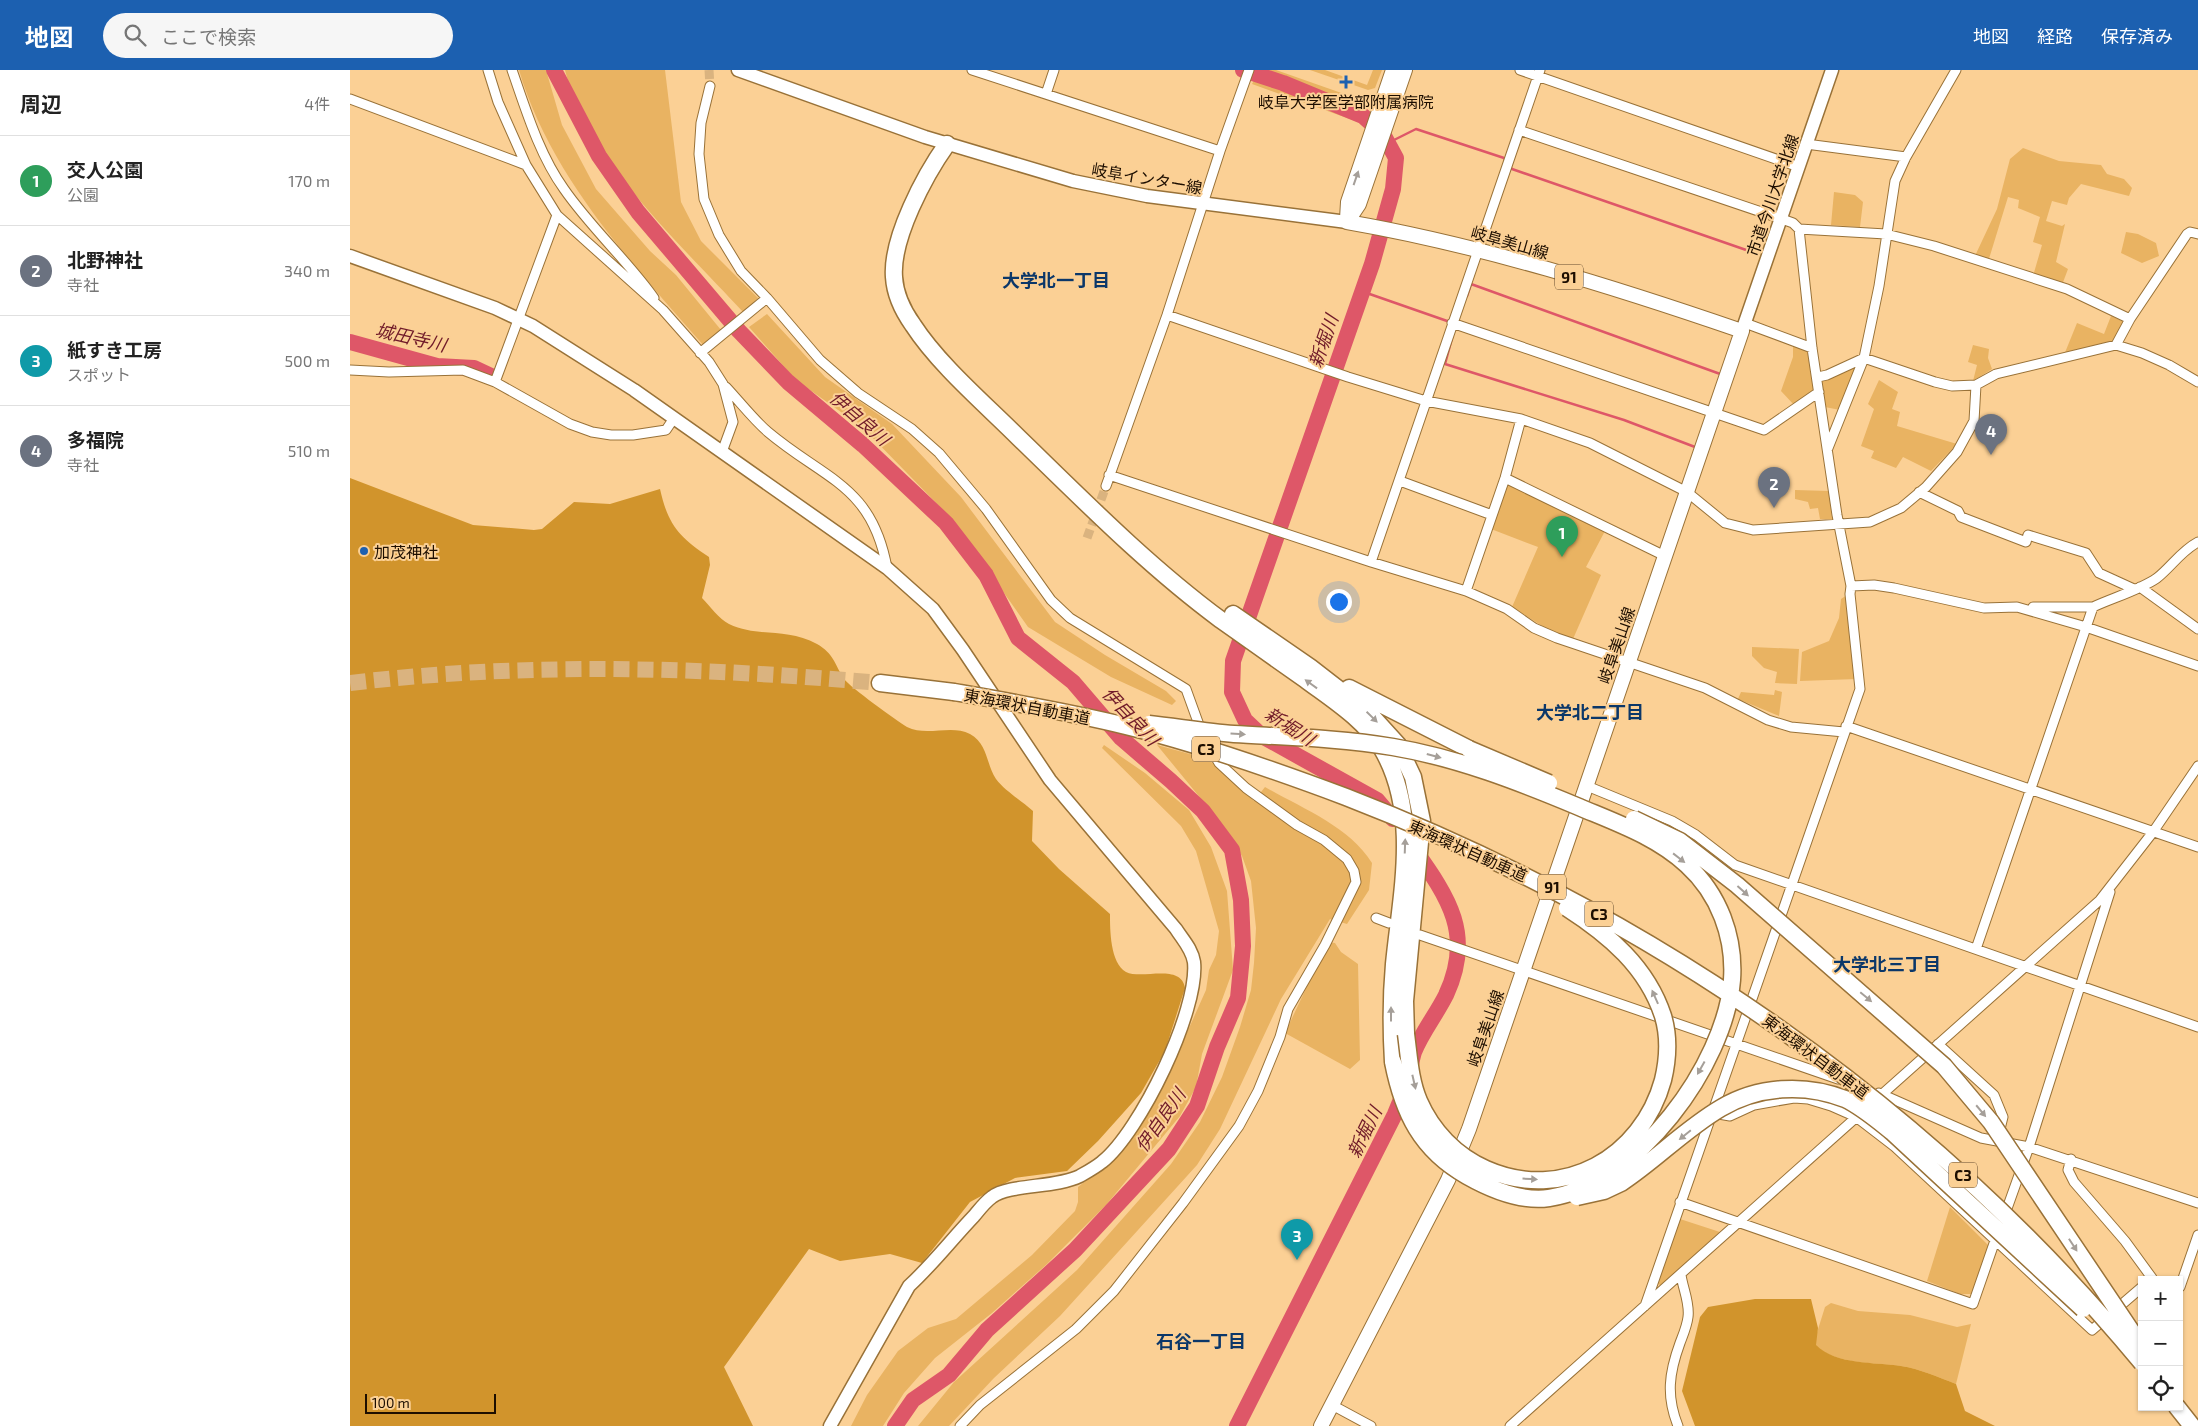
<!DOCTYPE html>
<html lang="ja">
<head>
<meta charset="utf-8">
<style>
	:root { --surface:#fff; --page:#f6f6f6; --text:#222; --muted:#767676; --line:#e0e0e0; --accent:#1c60b0 }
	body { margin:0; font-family:"Exo 2","Noto Sans JP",sans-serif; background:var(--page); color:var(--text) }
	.controls { position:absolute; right:15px; bottom:15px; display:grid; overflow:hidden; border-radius:0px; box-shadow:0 1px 4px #0004 }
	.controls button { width:45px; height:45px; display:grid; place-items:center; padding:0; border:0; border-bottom:1px solid var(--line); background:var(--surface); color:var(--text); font:25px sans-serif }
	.scale { position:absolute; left:15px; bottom:12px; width:131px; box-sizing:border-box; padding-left:5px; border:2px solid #1d0e00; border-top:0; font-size:14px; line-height:18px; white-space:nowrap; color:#1d0e00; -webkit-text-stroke:4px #fbd095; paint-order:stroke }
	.you { position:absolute; left:988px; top:531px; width:18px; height:18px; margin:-12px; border:4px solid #fff; border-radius:50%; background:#1a73e8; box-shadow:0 0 0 8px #1a73e833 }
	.badge { display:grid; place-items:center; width:32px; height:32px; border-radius:50%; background:var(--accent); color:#fff; font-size:16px; font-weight:700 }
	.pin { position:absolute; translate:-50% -41px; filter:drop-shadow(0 1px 2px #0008) }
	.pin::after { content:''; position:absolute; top:26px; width:18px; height:15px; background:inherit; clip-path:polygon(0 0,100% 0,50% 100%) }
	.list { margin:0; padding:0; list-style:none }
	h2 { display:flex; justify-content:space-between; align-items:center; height:65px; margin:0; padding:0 20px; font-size:21px }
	h2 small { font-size:16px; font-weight:400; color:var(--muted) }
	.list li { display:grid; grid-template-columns:32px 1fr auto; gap:15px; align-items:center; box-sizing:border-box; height:90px; padding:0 20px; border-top:1px solid var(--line) }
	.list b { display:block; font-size:19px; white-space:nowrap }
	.list p { margin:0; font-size:16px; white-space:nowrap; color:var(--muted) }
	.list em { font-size:16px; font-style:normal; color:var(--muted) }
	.icon { flex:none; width:28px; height:28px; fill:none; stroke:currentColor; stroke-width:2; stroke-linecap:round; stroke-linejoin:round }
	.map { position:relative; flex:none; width:1848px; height:1356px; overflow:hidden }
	header { display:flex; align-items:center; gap:30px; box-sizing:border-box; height:70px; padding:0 25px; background:var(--accent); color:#fff }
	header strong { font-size:24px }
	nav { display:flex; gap:28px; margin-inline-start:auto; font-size:18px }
	.search { width:350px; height:45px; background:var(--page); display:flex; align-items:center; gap:12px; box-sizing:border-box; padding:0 18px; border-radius:28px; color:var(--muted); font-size:19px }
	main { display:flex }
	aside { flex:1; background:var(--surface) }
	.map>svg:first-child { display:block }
	.green { fill:#e9b362 }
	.forest { fill:#d1942c }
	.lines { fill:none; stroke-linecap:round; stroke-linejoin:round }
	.stream { stroke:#de5768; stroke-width:2.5 }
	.river { stroke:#de5768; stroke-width:16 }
	.street-tunnel { stroke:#dab37f; stroke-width:9; stroke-dasharray:9 4.5; stroke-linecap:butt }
	.highway-tunnel { stroke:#dab37f; stroke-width:16; stroke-dasharray:16 8; stroke-linecap:butt }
	.street-casing { stroke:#997238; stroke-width:11 }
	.secondary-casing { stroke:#997238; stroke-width:15 }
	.primary-casing { stroke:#997238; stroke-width:16 }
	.highway-casing { stroke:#997238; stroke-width:19 }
	.street { stroke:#fff; stroke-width:9 }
	.secondary { stroke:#fff; stroke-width:12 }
	.primary { stroke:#fff; stroke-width:14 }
	.highway { stroke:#fff; stroke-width:16 }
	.highway-bridge-casing { stroke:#997238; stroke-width:19; stroke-linecap:butt }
	.highway-bridge { stroke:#fff; stroke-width:16 }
	.oneway { fill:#a59f99 }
	.poi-dot { fill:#1c60b0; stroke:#fbd095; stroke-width:2 }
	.labels { text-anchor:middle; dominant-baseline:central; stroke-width:4; stroke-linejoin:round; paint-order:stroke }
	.shield { fill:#fbd095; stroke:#60482d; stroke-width:1 }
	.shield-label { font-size:15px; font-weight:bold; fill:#1d0e00 }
	.poi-label { font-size:16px; fill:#1d0e00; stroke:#fbd095 }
	.street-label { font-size:16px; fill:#1d0e00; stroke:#fbd095 }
	.neighbourhood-label { font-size:18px; font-weight:bold; fill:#0b3769; stroke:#fbd095 }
	.water-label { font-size:18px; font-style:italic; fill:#701a29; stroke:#fbd095 }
</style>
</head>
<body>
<header>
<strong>地図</strong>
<div class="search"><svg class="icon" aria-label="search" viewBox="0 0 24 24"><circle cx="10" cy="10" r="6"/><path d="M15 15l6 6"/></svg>ここで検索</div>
<nav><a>地図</a><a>経路</a><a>保存済み</a></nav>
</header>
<main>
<aside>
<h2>周辺<small>4件</small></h2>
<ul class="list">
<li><span class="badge" style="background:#2e9e5b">1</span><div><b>交人公園</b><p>公園</p></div><em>170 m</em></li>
<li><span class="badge" style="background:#6b7280">2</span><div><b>北野神社</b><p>寺社</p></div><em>340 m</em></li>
<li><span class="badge" style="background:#0f9aa8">3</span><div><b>紙すき工房</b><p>スポット</p></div><em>500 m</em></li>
<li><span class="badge" style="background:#6b7280">4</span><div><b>多福院</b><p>寺社</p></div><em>510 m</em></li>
</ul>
</aside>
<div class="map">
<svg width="1848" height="1356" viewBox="0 0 1848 1356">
	<rect width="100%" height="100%" fill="#fbd095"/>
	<path class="green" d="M 169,0 L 196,0 L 212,55 L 246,119 L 300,181 L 326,205 L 371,260 L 354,276 C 283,195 200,106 169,0 Z
		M 215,0 L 315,0 L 331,132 L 351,171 L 408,228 L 393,242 C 333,177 235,87 215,0 Z
		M 906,0 L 926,0 L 1017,32 L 1016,44 Z
		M 960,0 L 975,0 L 1017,15 L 1023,0 L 1032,0 L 1025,18 L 1018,20 Z
		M 906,7 L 1013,48 L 1011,53 L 902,14 Z
		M 1673,78 L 1709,91 L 1751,95 L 1757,104 L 1774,109 L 1782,118 L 1779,126 L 1731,114 L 1719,128 L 1717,135 L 1702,131 L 1696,151 L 1712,156 L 1715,154 L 1706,192 L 1718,199 L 1712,215 L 1683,206 L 1692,175 L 1683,172 L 1690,147 L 1668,138 L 1669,130 L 1658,127 L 1638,192 L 1624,188 L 1647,139 L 1660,89 Z
		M 1484,122 L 1505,125 L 1513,132 L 1510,157 L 1481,155 Z
		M 1776,162 L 1788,164 L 1806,173 L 1809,186 L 1792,193 L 1771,183 Z
		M 417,244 L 475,307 L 542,354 L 611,427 L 705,552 L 755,585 L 816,621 L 826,631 L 822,635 L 761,607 L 678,557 L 601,448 L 512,357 L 446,310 L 399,257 Z
		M 1761,246 L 1774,252 L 1763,274 L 1714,285 L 1727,253 L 1754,264 Z
		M 1443,274 L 1461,283 L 1465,322 L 1445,336 L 1431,321 L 1443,287 Z
		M 1623,275 L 1639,279 L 1638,288 L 1642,299 L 1623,311 L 1627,295 L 1618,292 Z
		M 1509,293 L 1490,340 L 1475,337 L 1470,315 L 1473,309 Z
		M 1529,310 L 1548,322 L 1542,339 L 1550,342 L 1547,356 L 1607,374 L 1581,401 L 1553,387 L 1546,398 L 1521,388 L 1524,381 L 1511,376 L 1524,339 L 1518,334 Z
		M 1158,413 L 1255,461 L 1236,497 L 1251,505 L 1223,569 L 1200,561 L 1162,537 L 1188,477 L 1141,459 Z
		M 1445,420 L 1479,421 L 1482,449 L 1470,449 L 1468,438 L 1460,439 L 1458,432 L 1445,429 Z
		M 1497,525 L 1507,609 L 1450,611 L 1452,582 L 1479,571 L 1489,548 L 1491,529 Z
		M 1402,577 L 1449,579 L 1447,614 L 1425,613 L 1427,602 L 1414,598 L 1402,586 Z
		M 1425,620 L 1432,622 L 1429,646 L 1388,629 L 1391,622 L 1424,625 Z
		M 754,675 L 795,703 L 839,740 L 861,777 L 877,821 L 883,900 L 852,984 L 846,1017 L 830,1046 L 756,1135 L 697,1194 L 642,1243 L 585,1288 L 554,1323 L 533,1356 L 501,1356 L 517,1325 L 548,1281 L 578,1258 L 606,1249 L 682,1185 L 725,1141 L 728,1132 L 728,1117 L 762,1090 L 789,1057 L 811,1021 L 856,920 L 859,900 L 866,885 L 869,861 L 846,781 L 831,756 L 752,678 Z
		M 807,675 L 858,689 L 904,731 L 915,717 C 951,738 999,756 1022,793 L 1019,820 L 997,854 L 980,849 L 931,929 L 870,1059 L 847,1095 L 710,1246 L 644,1308 L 599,1356 L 568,1356 L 604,1312 L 727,1200 L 821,1094 L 850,1052 L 872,1007 L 890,957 L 901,920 L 904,893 L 906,858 L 901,811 L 892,786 L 870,752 Z
		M 978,872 L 985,873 L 991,882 L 1008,894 L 1010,990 L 1000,999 L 935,963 Z
		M 1600,1137 L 1639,1176 L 1622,1224 L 1610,1224 L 1577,1211 Z
		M 1330,1149 L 1373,1163 L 1314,1216 L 1307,1214 Z
		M 1481,1233 L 1508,1241 L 1560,1245 L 1607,1257 L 1621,1254 L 1606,1314 C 1588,1307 1570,1299 1551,1296 C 1524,1292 1487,1295 1466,1276 L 1465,1269 L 1475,1237 Z"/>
	<path class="forest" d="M 0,408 L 123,455 L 184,460 L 192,459 L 224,432 L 260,434 L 310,419 C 318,455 329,467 359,487 L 360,495 L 352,528 C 360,536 369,549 379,554 C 408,568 436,557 467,574 C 484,584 484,593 494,609 C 500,617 547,651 557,657 C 577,667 601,654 620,664 C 638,674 636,694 646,709 C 655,721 672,731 683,741 L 682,771 L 709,799 L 760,844 C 760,859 760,893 776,902 C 792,910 831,893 835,918 L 815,981 L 791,1023 L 748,1071 L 717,1101 L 665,1108 L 620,1132 L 572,1193 L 540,1184 L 490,1191 L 459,1179 L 374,1297 L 403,1356 L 0,1356 Z
		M 1405,1229 L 1461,1229 L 1468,1258 L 1466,1275 C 1486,1295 1525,1292 1551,1296 C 1570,1299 1588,1307 1606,1314 L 1615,1341 L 1645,1356 L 1345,1356 L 1332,1321 L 1350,1247 L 1358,1237 Z"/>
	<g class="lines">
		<path class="stream" d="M 1038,73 L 1066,59 L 1154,88 L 1156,91
			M 1159,96 L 1162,99 L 1402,182
			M 1011,221 L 1100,252
			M 1117,226 L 1121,214 L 1373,305
			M 1102,268 L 1095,294 L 1274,350 L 1345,377"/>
		<path class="river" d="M 204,0 L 249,86 L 288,142 L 389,261 L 438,312 L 513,375 L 596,453 L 636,505 L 668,568 L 723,612 L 771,668 L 821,711 L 853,741 L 882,780 L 891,830 L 893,876 L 888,928 L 867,977 L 847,1036 L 819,1079 L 725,1180 L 637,1260 L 599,1305 L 563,1330 L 545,1356
			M 893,0 L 933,13 L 1013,46 L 1033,64 L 1046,88 L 1043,119 L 1022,194 L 883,591 L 882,622 L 895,650 L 912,666 L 1027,730 L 1043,749
			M 0,272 L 87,296 L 124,298 L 141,306
			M 887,1356 L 1045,1044 C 1049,1034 1054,1023 1057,1012 C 1060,1002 1061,992 1064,982 C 1072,962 1086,945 1096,925 C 1124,865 1099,828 1064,779"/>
		<path class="street-tunnel" d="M 359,0 L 360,16
			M 737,468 L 756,416"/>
		<path class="highway-tunnel" d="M 0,613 C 177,592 353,597 530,613"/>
		<g class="street-casing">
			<path id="street" d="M 138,0 L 148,32 L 176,95
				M 162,0 C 176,40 189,84 214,119 C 241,158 277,190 304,228
				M 622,0 L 870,81
				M 1170,0 L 1449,97
				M 360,16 L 351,53 L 349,84 L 354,129 L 369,165 L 391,201 L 417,228 L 470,290 L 508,323 L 562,359 L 589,383 L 636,439 L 701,530 L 720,548 L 836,619 L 853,666 L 869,693 L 896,718 L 947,755 L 974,770 L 997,789 L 1004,801 L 1006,812 L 975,875 L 938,939 L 930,967 L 908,1021 L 889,1056 L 833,1133 L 764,1221 L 726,1259 L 630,1335 L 610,1356
				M 696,24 L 704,0
				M 0,29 L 176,95 L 207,145 L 313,240 L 359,292 L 373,314 L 383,352 L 372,382
				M 1169,60 L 1432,149 L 1443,153 L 1449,159 L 1536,164 L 1584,176 L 1717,219 L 1780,249
				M 1456,74 L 1556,87
				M 817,245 L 998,307 L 1076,331 L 1171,349 L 1240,373 L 1337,422 L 1375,453 L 1403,460 L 1520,452 L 1551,438 L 1576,417 L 1607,382 L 1624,351 L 1626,315
				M 1102,253 L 1414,360 L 1469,322
				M 1395,253 L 1462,278
				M 1766,275 L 1780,249 L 1837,164 L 1840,162 L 1848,164
				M 350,283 L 417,228
				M 0,300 L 39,302 L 113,300 L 145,312 L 220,354 L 242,362 L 261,365 L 283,365 L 316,360 L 324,348
				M 1468,307 L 1477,305 L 1514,288 L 1585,312 L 1602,316 L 1626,315 L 1646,304 L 1766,275 L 1792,283 L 1819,295 L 1848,312
				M 145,312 L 207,145
				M 376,317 C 390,332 403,349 418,362 C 475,410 522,415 537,498
				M 1478,378 L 1514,288 L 1529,216 L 1545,111 L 1556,87 L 1606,0
				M 759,405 L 1021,492 L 1116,521 L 1157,539 L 1184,558 L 1207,568 L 1355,618 L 1418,650 L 1441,657 L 1494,662
				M 1155,408 L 1315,486
				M 1050,411 L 1142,445
				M 756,416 L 817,245 L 870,81 L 899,0
				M 1569,422 L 1608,441 L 1611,447 L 1676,472 L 1678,465 L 1736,483 L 1749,503 L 1784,519
				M 1021,492 L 1190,0
				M 1501,516 L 1524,515 L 1544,518 L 1634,538 L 1667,537 L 1736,557 L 1848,596
				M 1790,517 L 1848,559
				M 1116,521 L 1155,408 L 1171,349
				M 1683,537 L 1743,537
				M 1496,656 L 1848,777
				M 1237,716 L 1322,751 L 1346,765 L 1385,795 L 1848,957
				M 1026,848 L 1039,853
				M 1070,865 L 1488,1009
				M 1626,879 L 1743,537 C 1762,528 1790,520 1807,508 C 1822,496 1831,481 1848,472
				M 1588,974 L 1644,1025 L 1653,1047 L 1649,1063
				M 1529,1023 L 1631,1068 L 1679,1077 L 1848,1133
				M 1363,1043 L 1380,1046 L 1404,1035 L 1444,1028 L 1458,1029 L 1481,1036 L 1506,1047 L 1545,1077 L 1742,1260 L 1792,1217
				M 1721,1089 L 1718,1100 L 1724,1112 L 1775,1171 L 1802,1208 L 1799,1210
				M 1330,1132 L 1623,1234 L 1649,1159
				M 1654,1147 L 1679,1077 L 1760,822
				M 1830,1217 L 1848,1165
				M 1295,1236 L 1510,619 L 1500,524 L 1501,516 L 1487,445 L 1462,278 L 1449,159
				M 982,1335 L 1021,1356
				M 1160,1356 L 1750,830 L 1803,762 L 1848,696
				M 1328,1356 C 1316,1326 1319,1303 1330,1273 C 1333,1265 1337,1256 1338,1247 C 1340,1233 1333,1219 1331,1205"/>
		</g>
		<g class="secondary-casing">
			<path id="secondary" d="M 388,0 L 575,67 L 723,111 L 797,126 L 997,152
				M 0,186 L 145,238 L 183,256 L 284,320 L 537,498 L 583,539 L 613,580 L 700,710 L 826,859 C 833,870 842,879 844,892 C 849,940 790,1062 752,1092 C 746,1097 737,1102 730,1106 C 706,1118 659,1114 642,1127 C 635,1132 629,1140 624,1146 C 602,1169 582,1195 559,1216 L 480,1356
				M 1392,261 L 1482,0"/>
		</g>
		<g class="primary-casing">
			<path id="primary" d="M 997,149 L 998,132 L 1043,0
				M 997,152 L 1009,134 L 1055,0
				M 971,1356 L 1098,1110 L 1119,1059 L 1392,261 C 1264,217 1130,175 997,152"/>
		</g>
		<g class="highway-casing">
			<path id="highway" d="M 597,74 C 575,105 541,168 544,207 C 545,224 553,241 563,255 C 589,295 635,334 669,368 C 734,431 798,496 871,550 C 899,570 928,590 956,610 C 983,630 1015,650 1032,679 C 1070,744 1051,823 1044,894 C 1041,927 1041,959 1043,992
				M 883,544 L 960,597 L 1018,642 L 1048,675 L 1063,707 L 1072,751 L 1055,931 L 1056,964
				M 530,613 L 604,622
				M 999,618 L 1119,679
				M 1827,1337 L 1842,1356"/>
		</g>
		<use href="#street" class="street"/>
		<use href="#secondary" class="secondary"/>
		<use href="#primary" class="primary"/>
		<use href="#highway" class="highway"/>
		<g class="highway-bridge-casing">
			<path id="highway-bridge" d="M 604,622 C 661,632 719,642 776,656 C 850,674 924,700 996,727 C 1304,846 1581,1038 1792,1293
				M 799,654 C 827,657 856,662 884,664 C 937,667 991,668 1043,677 C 1108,688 1169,712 1229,737 C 1267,753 1307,767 1337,795 C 1369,824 1385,867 1382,910 C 1375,995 1287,1115 1199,1128 C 1172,1132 1140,1119 1117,1106 C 1071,1080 1053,1043 1043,992
				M 1119,679 L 1199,713
				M 1284,749 L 1330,771 L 1387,815 L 1594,996 L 1641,1052 L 1792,1277
				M 1056,964 C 1059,986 1060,1010 1069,1031 C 1082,1061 1106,1086 1136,1099 C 1213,1133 1292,1087 1313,1010 C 1318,989 1319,966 1313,946 C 1297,897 1259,865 1217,838
				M 1227,1127 L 1254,1121 L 1271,1113 C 1306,1090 1335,1059 1371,1038 C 1408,1016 1455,1013 1495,1029 C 1512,1037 1527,1050 1542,1062 L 1733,1239"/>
		</g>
		<use href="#highway-bridge" class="highway-bridge"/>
	</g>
	<defs><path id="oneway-solid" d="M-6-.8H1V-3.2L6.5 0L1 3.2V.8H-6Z" transform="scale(1.25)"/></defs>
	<g class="oneway">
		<use href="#oneway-solid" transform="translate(1006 108) rotate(-71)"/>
		<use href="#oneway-solid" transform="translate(961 614) rotate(-144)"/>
		<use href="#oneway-solid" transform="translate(1022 647) rotate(44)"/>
		<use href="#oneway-solid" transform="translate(888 664) rotate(4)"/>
		<use href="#oneway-solid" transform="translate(1084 686) rotate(15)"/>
		<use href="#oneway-solid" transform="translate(1055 776) rotate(-88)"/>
		<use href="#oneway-solid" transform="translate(1329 788) rotate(38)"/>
		<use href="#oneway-solid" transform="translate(1393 821) rotate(42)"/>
		<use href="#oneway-solid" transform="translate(1305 927) rotate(-114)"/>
		<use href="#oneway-solid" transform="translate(1516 927) rotate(40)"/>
		<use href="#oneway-solid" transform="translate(1041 944) rotate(-90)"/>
		<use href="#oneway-solid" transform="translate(1351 998) rotate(119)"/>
		<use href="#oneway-solid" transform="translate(1064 1012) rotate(77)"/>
		<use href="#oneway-solid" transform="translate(1631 1041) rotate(50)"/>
		<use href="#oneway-solid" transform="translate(1335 1065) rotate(141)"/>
		<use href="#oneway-solid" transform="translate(1180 1109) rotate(3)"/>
		<use href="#oneway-solid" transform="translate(1723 1175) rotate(57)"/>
	</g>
	<g class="poi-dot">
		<path d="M993.5 4.5h5v5h5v5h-5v5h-5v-5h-5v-5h5z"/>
		<circle cx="14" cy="481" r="5"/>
	</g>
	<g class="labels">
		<g class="shield">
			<rect x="1205" y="194.5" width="28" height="25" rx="4"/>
			<rect x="842" y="666.5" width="28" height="25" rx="4"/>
			<rect x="1188" y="804.5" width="28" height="25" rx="4"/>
			<rect x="1235" y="831.5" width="28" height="25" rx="4"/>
			<rect x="1599" y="1092.5" width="28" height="25" rx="4"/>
		</g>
		<g class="shield-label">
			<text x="1219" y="207">91</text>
			<text x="856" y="679">C3</text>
			<text x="1202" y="817">91</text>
			<text x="1249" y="844">C3</text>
			<text x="1613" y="1105">C3</text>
		</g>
		<g class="poi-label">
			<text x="996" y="31">岐阜大学医学部附属病院</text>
			<text x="24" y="481" text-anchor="start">加茂神社</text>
		</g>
		<g class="street-label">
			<text transform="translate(797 108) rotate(10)">岐阜インター線</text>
			<text transform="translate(1422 125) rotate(-71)">市道今川大学北線</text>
			<text transform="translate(1160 172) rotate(16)">岐阜美山線</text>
			<text transform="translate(1266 575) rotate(-71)">岐阜美山線</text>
			<text transform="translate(677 636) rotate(11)">東海環状自動車道</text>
			<text transform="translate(1118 780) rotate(24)">東海環状自動車道</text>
			<text transform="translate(1135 958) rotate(-71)">岐阜美山線</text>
			<text transform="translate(1466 986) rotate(37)">東海環状自動車道</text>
		</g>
		<g class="neighbourhood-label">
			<text x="706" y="210">大学北一丁目</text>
			<text x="1240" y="642">大学北二丁目</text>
			<text x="1537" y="894">大学北三丁目</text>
			<text x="851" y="1271">石谷一丁目</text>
		</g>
		<g class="water-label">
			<text transform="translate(61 267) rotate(13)">城田寺川</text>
			<text transform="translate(973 271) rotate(-71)">新堀川</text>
			<text transform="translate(510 348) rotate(41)">伊自良川</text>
			<text transform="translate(781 646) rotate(47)">伊自良川</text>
			<text transform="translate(940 656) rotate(33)">新堀川</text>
			<text transform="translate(810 1050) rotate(-55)">伊自良川</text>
			<text transform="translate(1014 1062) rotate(-64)">新堀川</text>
		</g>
	</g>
</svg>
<div class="controls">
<button>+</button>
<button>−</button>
<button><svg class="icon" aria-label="locate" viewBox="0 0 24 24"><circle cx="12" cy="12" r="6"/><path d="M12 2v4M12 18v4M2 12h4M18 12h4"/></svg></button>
</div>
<div class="scale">100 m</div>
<div class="you"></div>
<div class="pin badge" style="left:1212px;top:487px;background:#2e9e5b">1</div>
<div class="pin badge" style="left:1424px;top:438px;background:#6b7280">2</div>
<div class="pin badge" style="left:947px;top:1190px;background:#0f9aa8">3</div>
<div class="pin badge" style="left:1641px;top:385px;background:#6b7280">4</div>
</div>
</main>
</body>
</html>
